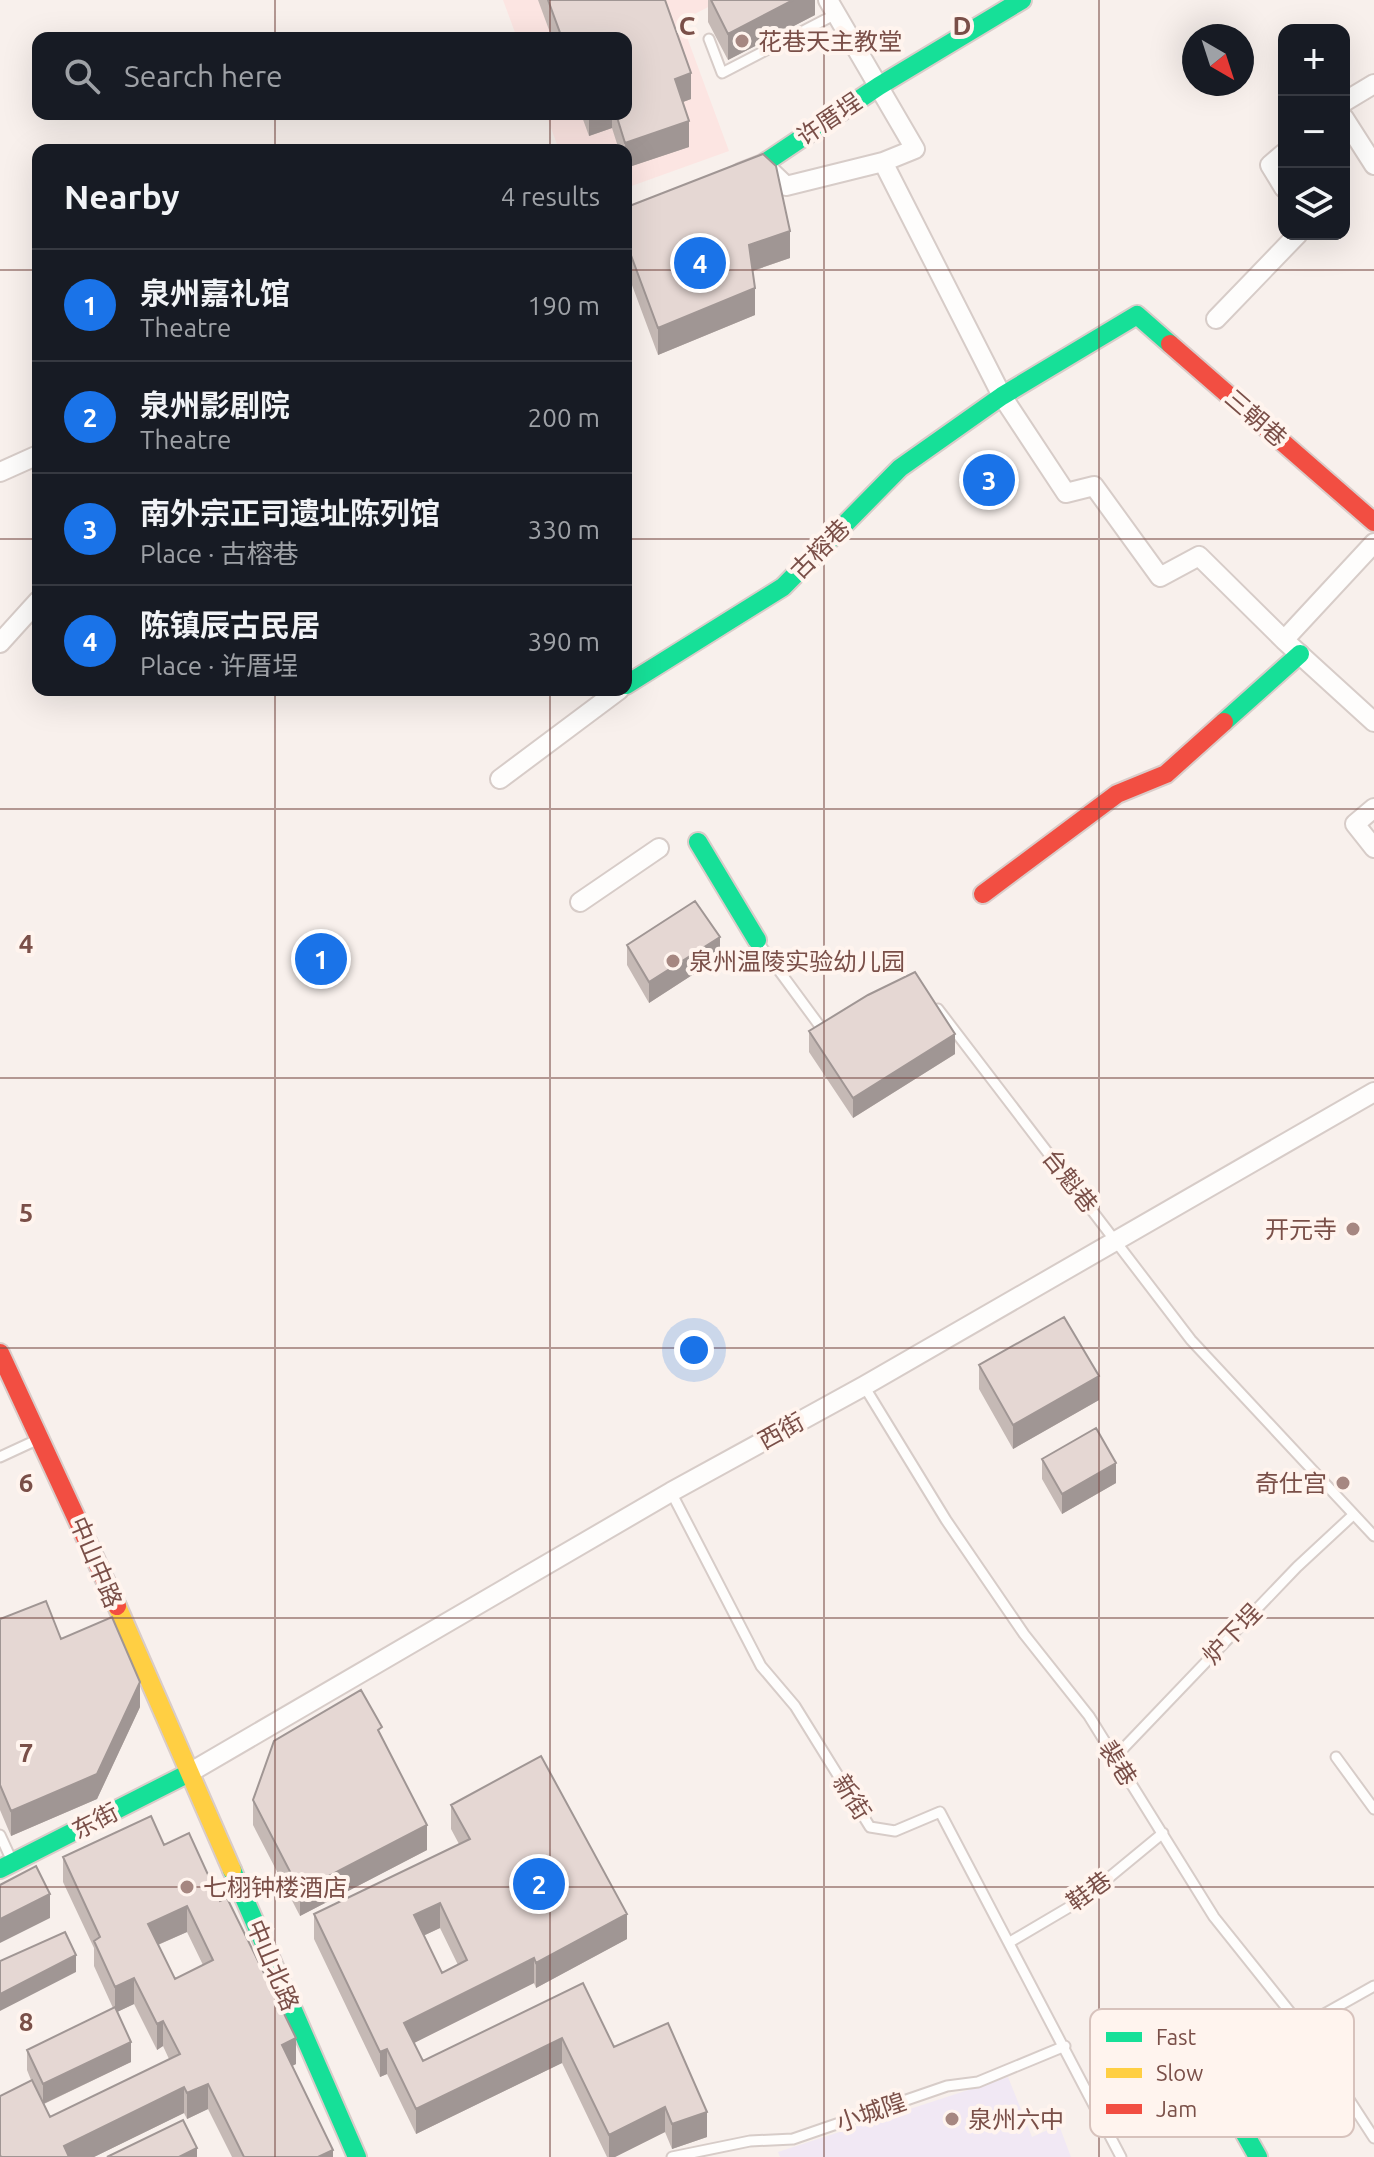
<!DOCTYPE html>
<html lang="en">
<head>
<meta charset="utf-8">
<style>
	:root { --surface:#171b24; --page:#20242c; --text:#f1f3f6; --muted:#9ea1a6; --line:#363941; --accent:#1a73e8 }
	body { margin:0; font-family:Ubuntu,"Noto Sans SC",sans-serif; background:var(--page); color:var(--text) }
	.controls { position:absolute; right:24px; top:24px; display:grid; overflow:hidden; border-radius:16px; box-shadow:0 8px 32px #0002 }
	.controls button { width:72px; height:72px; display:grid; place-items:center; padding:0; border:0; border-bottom:2px solid var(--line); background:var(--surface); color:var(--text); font:40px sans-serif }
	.compass { position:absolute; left:1182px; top:24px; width:72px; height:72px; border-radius:50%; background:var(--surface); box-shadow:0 8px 32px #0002; rotate:141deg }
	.you { position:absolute; left:694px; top:1350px; width:28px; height:28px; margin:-20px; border:6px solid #fff; border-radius:50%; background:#1a73e8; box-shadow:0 0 0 12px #1a73e833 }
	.badge { display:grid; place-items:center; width:52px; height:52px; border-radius:50%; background:var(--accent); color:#fff; font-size:26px; font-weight:700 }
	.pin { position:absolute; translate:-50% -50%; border:4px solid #fff; box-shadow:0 2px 8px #0006 }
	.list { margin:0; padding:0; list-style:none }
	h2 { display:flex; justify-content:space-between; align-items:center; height:104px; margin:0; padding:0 32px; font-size:34px }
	h2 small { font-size:26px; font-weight:400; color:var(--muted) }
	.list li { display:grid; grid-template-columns:52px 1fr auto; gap:24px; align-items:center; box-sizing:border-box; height:112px; padding:0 32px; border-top:2px solid var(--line) }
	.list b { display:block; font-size:30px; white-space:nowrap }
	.list p { margin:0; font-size:26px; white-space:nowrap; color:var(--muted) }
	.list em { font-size:26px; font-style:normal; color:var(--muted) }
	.icon { flex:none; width:44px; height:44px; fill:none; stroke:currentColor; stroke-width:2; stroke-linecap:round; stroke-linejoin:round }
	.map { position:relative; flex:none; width:1374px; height:2157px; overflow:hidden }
	.search { position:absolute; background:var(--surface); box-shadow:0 8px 32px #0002; left:32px; top:32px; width:600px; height:88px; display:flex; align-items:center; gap:20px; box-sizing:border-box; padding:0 28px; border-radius:16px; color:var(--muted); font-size:30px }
	.panel { position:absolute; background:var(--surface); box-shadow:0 8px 32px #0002; left:32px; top:144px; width:600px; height:552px; border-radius:16px }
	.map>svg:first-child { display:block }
	.commercial { fill:#fce5e2 }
	.education { fill:#f1e8f4 }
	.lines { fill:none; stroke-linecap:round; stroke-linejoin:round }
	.lane-casing { stroke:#d7ccc8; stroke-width:13 }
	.street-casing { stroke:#d7ccc8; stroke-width:22 }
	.fast-casing { stroke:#d9ccc9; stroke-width:22 }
	.slow-casing { stroke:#d9ccc9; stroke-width:22 }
	.jam-casing { stroke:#d9ccc9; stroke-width:22 }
	.lane { stroke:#fefdfc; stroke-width:9 }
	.street { stroke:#fefdfc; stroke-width:18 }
	.fast { stroke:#16e098; stroke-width:18 }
	.slow { stroke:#ffcf43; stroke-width:18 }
	.jam { stroke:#f24e42; stroke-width:18 }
	.wall { fill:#c5b9b5; fill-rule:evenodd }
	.shaded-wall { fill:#a09694 }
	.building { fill:#e5d7d3; stroke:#a09694; stroke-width:2; fill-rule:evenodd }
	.grid { fill:none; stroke:#7a4f48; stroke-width:2; stroke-opacity:0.55 }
	.poi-dot { fill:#a68781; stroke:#fff4ee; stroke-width:3 }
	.labels { text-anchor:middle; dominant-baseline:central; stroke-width:8; stroke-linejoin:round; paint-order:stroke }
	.poi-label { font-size:24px; fill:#7a4f48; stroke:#fff4ee; text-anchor:start }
	.street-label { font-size:24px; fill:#7a4f48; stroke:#fff4ee }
	.key { fill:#fff4ee; stroke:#d7c2bc; stroke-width:2 }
	.key-label { font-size:22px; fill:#7a4f48 }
	.grid-label { font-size:26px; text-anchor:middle; font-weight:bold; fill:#7a4f48; stroke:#fff4ee; stroke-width:8; stroke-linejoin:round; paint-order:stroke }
</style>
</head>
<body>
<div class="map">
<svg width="1374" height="2157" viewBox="0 0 1374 2157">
	<rect width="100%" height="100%" fill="#f8f0ec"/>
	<path class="commercial" d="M 503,0 L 722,0 L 681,21 L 729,151 L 626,188 L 626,150 L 559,150 L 546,114 L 626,114 L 626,38 L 517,38 Z"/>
	<path class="education" d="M 1008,2077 L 1032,2137 L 1059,2125 L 1071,2157 L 780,2157 L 778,2152 Z"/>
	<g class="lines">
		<g class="lane-casing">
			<path id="lane" d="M 709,39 L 722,73 L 836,14
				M 758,942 L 822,1029 L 826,1027
				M 938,1009 L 1191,1340 L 1374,1536
				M 864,1386 L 946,1520 L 1024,1634 L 1089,1716 L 1214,1917 L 1302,2027 L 1374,2138
				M 0,1457 L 41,1438
				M 671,1492 L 761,1666 L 795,1706 L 870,1827 L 895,1831 L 940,1812 L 1121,2157
				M 1115,1757 L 1297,1567 L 1353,1515
				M 1336,1757 L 1374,1809
				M 0,1835 L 12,1861
				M 1010,1942 L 1083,1899 L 1163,1833
				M 1111,2134 L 1374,1986
				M 672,2157 L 750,2141 L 793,2139 L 947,2086 L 978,2082 L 1065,2046"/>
		</g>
		<g class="street-casing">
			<path id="street" d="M 828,0 L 915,149 L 883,162 L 1002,396 L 1066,493 L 1094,486 L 1160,577 L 1199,556 L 1284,640
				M 1344,102 L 1374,84
				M 1344,118 L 1374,165
				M 1284,153 L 1270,165 L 1284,188
				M 763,164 L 786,186 L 883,162
				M 1216,319 L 1298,234
				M 0,472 L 38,455
				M 1374,543 L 1284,640 L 1374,722
				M 0,643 L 38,601
				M 500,779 L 619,690
				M 1374,808 L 1355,824 L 1374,848
				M 580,902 L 659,848
				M 189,1773 L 671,1492 L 864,1386 L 1374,1092"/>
		</g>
		<g class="fast-casing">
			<path id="fast" d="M 740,173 L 763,164 L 879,86 L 1022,0
				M 626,685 L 783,587 L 900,468 L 1002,396 L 1137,315 L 1170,344
				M 1224,722 L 1300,654
				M 698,842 L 757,940
				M 0,1869 L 189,1773
				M 232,1870 L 357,2157
				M 1213,2077 L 1258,2157"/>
		</g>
		<g class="slow-casing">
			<path id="slow" d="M 117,1606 L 232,1870"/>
		</g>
		<g class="jam-casing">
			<path id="jam" d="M 1170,344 L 1374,522
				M 983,894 L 1117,794 L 1166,774 L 1224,722
				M 0,1353 L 117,1606"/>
		</g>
		<use href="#lane" class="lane"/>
		<use href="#street" class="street"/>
		<use href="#fast" class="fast"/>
		<use href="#slow" class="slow"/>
		<use href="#jam" class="jam"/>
	</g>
	<path class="wall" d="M 538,0 L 665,0 L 691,99 L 683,102 L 689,147 L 626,168 L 626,150 L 619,150 L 612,128 L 589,136 L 581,114 L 626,114 L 626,38 L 552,38 Z
		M 708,0 L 815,0 L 815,15 L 728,60 L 708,22 Z
		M 626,206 L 790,258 L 753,271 L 755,315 L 658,355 L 626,269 Z
		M 627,945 L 720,957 L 649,1003 L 627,965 Z
		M 809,1031 L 955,1054 L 853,1118 L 809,1052 Z
		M 979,1365 L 1099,1400 L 1013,1449 L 979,1389 Z
		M 1042,1459 L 1116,1483 L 1062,1514 L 1042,1479 Z
		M 0,1619 L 61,1639 L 140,1707 L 97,1799 L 11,1836 L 0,1810 Z
		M 382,1738 L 427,1850 L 300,1916 L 253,1825 L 253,1800 Z
		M 451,1805 L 627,1939 L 536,1988 L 534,1983 L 414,2043 L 423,2061 L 583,1983 L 614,2047 L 707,2137 L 672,2149 L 665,2132 L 615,2157 L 607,2157 L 562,2063 L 416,2134 L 387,2074 L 380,2077 L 314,1939 L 314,1914 L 459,1844 L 451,1829 ZM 440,1928 L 458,1965 L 442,1973 L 423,1936 Z
		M 164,1845 L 296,2064 L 292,2066 L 333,2157 L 232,2157 L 208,2109 L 187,2119 L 184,2113 L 94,2157 L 0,2157 L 0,2096 L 31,2080 L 27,2070 L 27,2050 L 113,2008 L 94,1966 L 94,1948 L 63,1882 L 63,1857 ZM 187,1932 L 203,1965 L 175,1979 L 158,1945 ZM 134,2004 L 157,2050 L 163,2046 L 169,2059 L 50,2117 L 44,2104 L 131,2062 L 117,2012 Z"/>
	<path class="shaded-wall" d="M 793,0 L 815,0 L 815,15 L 728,60 L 728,34 Z
		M 691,73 L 691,99 L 675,105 L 675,79 Z
		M 589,114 L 612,114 L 612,128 L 589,136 Z
		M 689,121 L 689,147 L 626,168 L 625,143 Z
		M 790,231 L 790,258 L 749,272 L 749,245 Z
		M 755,288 L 755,315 L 658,355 L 658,328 Z
		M 720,937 L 720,957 L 649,1003 L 649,982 Z
		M 955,1034 L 955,1054 L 853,1118 L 853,1098 Z
		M 1099,1376 L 1099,1400 L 1013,1449 L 1013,1425 Z
		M 1116,1463 L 1116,1483 L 1062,1514 L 1062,1494 Z
		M 140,1682 L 140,1707 L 97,1799 L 11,1836 L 11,1811 Z
		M 427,1825 L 427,1850 L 300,1916 L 300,1891 Z
		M 50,1894 L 50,1918 L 0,1943 L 0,1919 Z
		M 440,1903 L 440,1928 L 414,1940 L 414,1915 Z
		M 187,1906 L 187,1932 L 148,1949 L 148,1924 Z
		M 627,1914 L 627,1939 L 536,1988 L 536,1963 Z
		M 76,1955 L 76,1972 L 0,2011 L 0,1994 Z
		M 534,1958 L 534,1983 L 404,2048 L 404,2023 Z
		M 134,1978 L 134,2004 L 115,2013 L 115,1987 Z
		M 163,2021 L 163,2046 L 157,2050 L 157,2024 Z
		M 296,2038 L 296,2064 L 282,2071 L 282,2045 Z
		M 562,2038 L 562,2063 L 416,2134 L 416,2109 Z
		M 131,2042 L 131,2062 L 43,2104 L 43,2084 Z
		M 387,2049 L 387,2074 L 380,2077 L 380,2052 Z
		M 208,2084 L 208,2109 L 187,2119 L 187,2093 Z
		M 184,2087 L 184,2113 L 94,2157 L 64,2157 L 64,2146 Z
		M 665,2107 L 665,2132 L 615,2157 L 609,2157 L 609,2135 Z
		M 707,2112 L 707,2137 L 672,2149 L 672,2124 Z
		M 197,2148 L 197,2157 L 179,2157 Z
		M 333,2150 L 333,2157 L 318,2157 Z"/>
	<path class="building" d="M 548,0 L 665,0 L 691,73 L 675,79 L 689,121 L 625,143 L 616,114 L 626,114 L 626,38 L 562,38 Z
		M 711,0 L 793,0 L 728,34 Z
		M 763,154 L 776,166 L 790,231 L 749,245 L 755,288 L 658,328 L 626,242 L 626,206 L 632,205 Z
		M 695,901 L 720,937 L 649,982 L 627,945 Z
		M 915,972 L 955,1034 L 853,1098 L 809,1031 L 868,995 Z
		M 1064,1317 L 1099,1376 L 1013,1425 L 979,1365 Z
		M 1096,1428 L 1116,1463 L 1062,1494 L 1042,1459 Z
		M 46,1601 L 61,1639 L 112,1617 L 140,1682 L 97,1774 L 11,1811 L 0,1785 L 0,1619 Z
		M 361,1690 L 382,1727 L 378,1730 L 427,1825 L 300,1891 L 253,1800 L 274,1741 Z
		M 541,1756 L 627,1914 L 536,1963 L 534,1958 L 404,2023 L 423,2061 L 583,1983 L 614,2047 L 668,2023 L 707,2112 L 672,2124 L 665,2107 L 609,2135 L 562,2038 L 416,2109 L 387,2049 L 380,2052 L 314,1914 L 470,1839 L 451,1805 ZM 440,1903 L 467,1960 L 442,1973 L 414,1915 Z
		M 151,1816 L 164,1845 L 189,1833 L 220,1901 L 227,1898 L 296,2038 L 282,2045 L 333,2150 L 318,2157 L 244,2157 L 208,2084 L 187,2093 L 184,2087 L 64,2146 L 69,2157 L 1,2157 L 0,2155 L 0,2096 L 32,2080 L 50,2117 L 180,2054 L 163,2021 L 157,2024 L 134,1978 L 115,1987 L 94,1941 L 100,1937 L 63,1857 ZM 187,1906 L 213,1960 L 175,1979 L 148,1924 Z
		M 36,1866 L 50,1894 L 0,1919 L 0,1885 Z
		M 65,1932 L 76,1955 L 0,1994 L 0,1961 Z
		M 115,2007 L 131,2042 L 43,2084 L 27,2050 Z
		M 183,2120 L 197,2148 L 179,2157 L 107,2157 Z"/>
	<path class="grid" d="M 275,0 L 275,38M 550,0 L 550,38M 824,0 L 824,2157M 1099,0 L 1099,2157M 275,114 L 275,150M 550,114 L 550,150M 0,270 L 38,270M 626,270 L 1374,270M 0,539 L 38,539M 626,539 L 1374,539M 275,690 L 275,2157M 550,690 L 550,2157M 0,809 L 1374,809M 0,1078 L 1374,1078M 0,1348 L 1374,1348M 0,1618 L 1374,1618M 0,1887 L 1374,1887"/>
	<g class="poi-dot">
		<circle cx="742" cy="41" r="8"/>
		<circle cx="673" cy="961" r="8"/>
		<circle cx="1353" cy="1229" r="8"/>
		<circle cx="1343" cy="1483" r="8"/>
		<circle cx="187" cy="1887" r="8"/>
		<circle cx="952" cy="2119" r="8"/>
	</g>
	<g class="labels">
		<g class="poi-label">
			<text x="758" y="41">花巷天主教堂</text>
			<text x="689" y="961">泉州温陵实验幼儿园</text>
			<text x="1337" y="1229" text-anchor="end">开元寺</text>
			<text x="1327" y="1483" text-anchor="end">奇仕宫</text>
			<text x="203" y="1887">七栩钟楼酒店</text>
			<text x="968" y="2119">泉州六中</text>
		</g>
		<g class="street-label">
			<text transform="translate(829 119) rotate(-34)">许厝埕</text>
			<text transform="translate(1256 418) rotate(41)">三朝巷</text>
			<text transform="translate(820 549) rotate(-45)">古榕巷</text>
			<text transform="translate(1070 1181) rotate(52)">台魁巷</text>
			<text transform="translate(781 1431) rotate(-29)">西街</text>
			<text transform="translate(96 1562) rotate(67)">中山中路</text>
			<text transform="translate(1232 1634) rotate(-46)">炉下埕</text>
			<text transform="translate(1118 1763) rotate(58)">裴巷</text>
			<text transform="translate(852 1797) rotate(58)">新街</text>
			<text transform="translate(95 1821) rotate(-27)">东街</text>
			<text transform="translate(1089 1891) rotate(-36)">鞋巷</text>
			<text transform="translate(273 1965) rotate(67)">中山北路</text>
			<text transform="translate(871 2112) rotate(-19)">小城隍</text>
		</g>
	</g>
	<rect x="1090" y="2009" width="264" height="128" rx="12" class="key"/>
	<rect x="1106" y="2032" width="36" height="10" fill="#16e098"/>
	<rect x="1106" y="2068" width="36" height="10" fill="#ffcf43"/>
	<rect x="1106" y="2104" width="36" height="10" fill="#f24e42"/>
	<g class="key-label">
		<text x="1156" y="2045">Fast</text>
		<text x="1156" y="2081">Slow</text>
		<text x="1156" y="2117">Jam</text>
	</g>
	<g class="grid-label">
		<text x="687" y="35">C</text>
		<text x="962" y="35">D</text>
		<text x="26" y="953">4</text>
		<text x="26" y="1222">5</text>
		<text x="26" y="1492">6</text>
		<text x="26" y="1762">7</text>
		<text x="26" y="2031">8</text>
	</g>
</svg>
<div class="controls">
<button>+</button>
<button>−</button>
<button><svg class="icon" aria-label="layers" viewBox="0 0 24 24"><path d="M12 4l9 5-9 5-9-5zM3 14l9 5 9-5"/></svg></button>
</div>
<svg class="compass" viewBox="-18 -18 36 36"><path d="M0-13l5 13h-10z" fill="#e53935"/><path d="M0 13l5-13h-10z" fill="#9ea1a6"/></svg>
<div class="you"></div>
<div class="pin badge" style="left:321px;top:959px">1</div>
<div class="pin badge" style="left:539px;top:1884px">2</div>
<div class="pin badge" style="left:989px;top:480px">3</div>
<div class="pin badge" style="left:700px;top:263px">4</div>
<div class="search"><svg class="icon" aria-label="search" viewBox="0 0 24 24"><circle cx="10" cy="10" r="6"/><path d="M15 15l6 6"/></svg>Search here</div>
<section class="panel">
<h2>Nearby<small>4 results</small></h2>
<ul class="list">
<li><span class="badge">1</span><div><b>泉州嘉礼馆</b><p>Theatre</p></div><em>190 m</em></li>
<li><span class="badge">2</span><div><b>泉州影剧院</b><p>Theatre</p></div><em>200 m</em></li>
<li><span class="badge">3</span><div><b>南外宗正司遗址陈列馆</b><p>Place · 古榕巷</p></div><em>330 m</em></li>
<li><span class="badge">4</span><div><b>陈镇辰古民居</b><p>Place · 许厝埕</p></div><em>390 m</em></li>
</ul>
</section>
</div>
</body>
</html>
